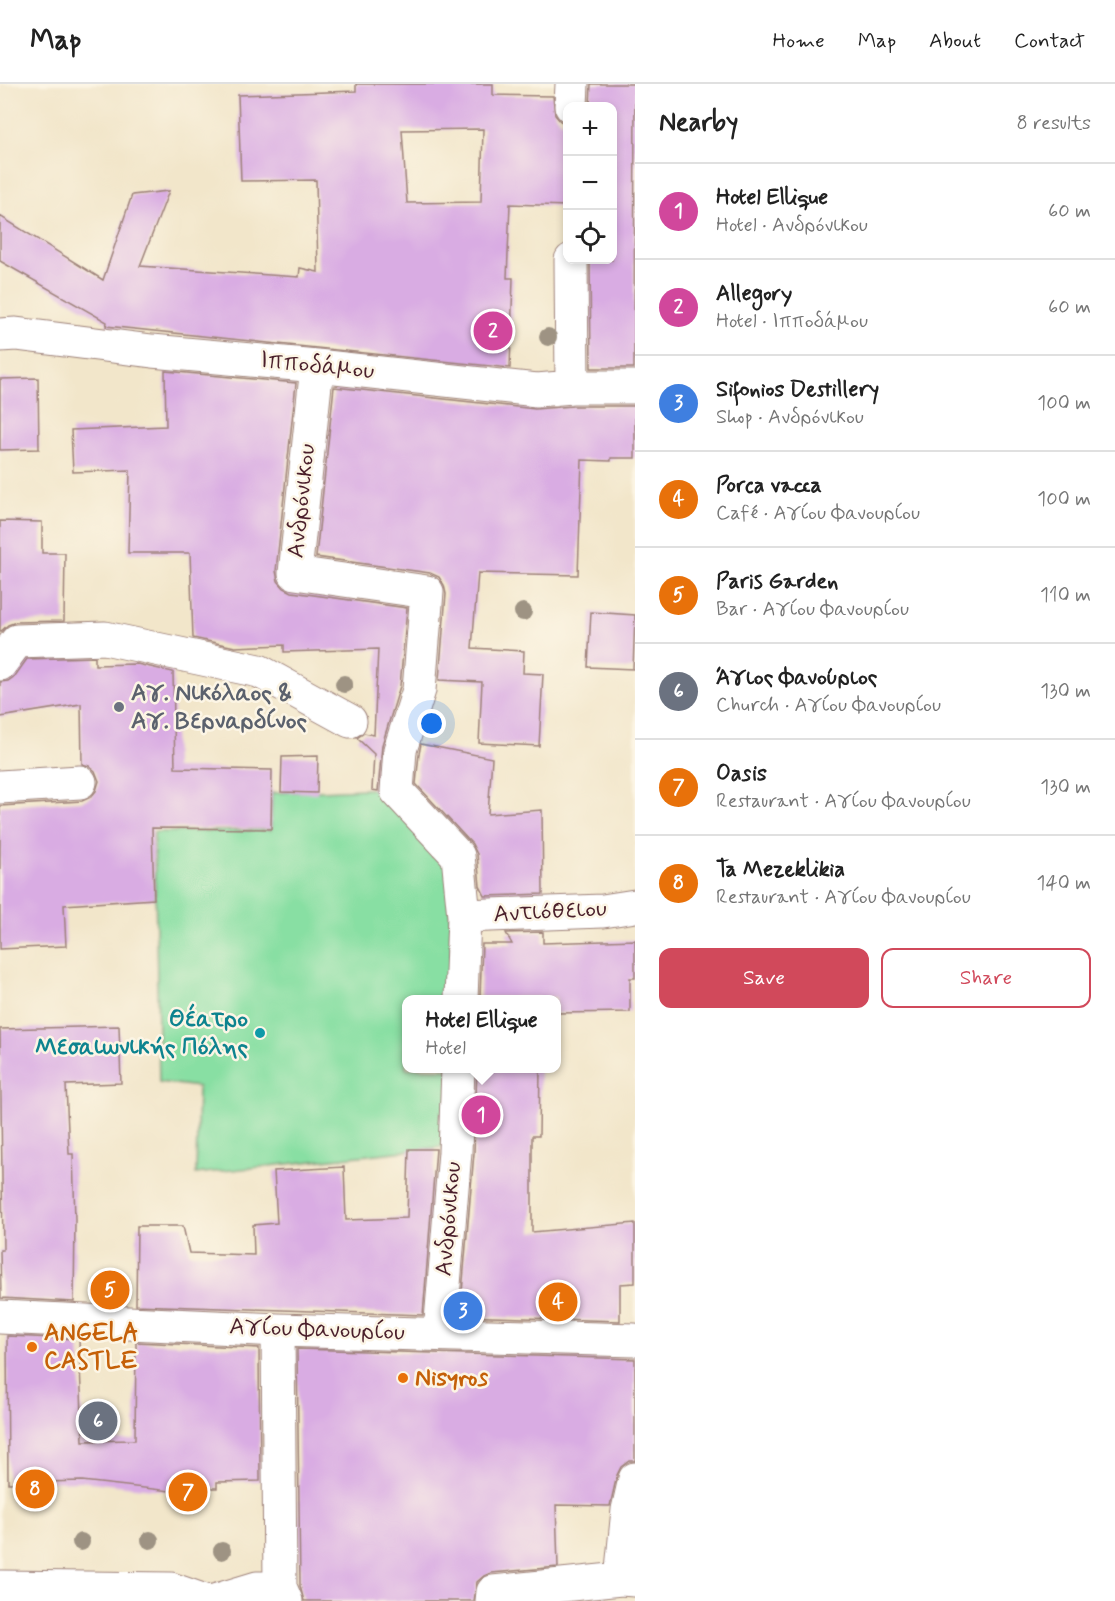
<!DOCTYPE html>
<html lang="en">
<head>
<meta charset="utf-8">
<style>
	:root { --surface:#fff; --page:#f6f6f6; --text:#222; --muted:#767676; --line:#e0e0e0; --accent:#d1495b }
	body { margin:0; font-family:Mynerve,sans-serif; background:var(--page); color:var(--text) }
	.controls { position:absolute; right:18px; top:18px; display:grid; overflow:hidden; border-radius:12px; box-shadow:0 3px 9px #0003 }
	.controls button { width:54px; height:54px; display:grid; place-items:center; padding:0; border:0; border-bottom:2px solid var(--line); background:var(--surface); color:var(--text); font:30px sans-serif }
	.you { position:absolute; left:432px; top:640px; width:21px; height:21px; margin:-15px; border:4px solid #fff; border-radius:50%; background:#1a73e8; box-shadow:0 0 0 9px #1a73e833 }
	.badge { display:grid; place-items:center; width:39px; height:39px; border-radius:50%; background:var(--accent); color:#fff; font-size:20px; font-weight:700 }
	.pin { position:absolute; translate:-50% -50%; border:3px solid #fff; box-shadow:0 2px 6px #0006 }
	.popup { position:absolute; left:402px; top:911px; width:159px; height:78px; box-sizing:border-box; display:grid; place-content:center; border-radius:12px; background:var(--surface); filter:drop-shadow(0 2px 4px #0005); font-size:20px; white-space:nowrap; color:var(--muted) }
	.popup b { font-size:22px; color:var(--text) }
	.popup::after { content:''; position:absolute; left:50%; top:100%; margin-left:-12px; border:12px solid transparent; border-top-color:var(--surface) }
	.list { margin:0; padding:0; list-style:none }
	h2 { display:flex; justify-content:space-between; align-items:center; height:78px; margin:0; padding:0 24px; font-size:26px }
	h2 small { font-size:20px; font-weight:400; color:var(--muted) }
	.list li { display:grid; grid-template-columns:39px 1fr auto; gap:18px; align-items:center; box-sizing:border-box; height:96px; padding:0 24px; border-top:2px solid var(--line) }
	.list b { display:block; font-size:22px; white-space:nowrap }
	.list p { margin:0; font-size:20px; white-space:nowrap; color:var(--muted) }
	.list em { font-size:20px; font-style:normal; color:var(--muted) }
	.actions { display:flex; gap:12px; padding:18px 24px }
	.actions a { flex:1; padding:14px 0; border:2px solid var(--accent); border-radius:12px; text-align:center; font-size:21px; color:var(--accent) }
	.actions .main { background:var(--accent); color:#fff }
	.icon { flex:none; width:33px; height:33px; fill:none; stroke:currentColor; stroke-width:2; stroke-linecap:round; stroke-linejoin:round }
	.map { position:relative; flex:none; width:635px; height:1517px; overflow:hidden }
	header { display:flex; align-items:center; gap:36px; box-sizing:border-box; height:84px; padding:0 30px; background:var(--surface); border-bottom:2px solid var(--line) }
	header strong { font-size:28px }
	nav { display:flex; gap:33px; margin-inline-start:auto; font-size:21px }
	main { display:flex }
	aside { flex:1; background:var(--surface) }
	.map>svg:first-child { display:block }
	.green { fill:#88dfa3; stroke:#697f67; stroke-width:1.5 }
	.building { fill:#d9ace3; fill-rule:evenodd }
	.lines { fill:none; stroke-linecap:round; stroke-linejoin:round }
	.minor-casing { stroke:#9e827a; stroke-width:35 }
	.minor { stroke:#fff; stroke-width:33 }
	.tree { fill:#9e9383 }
	.worship-dot { fill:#6b7280; stroke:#fcf5e5; stroke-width:2 }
	.culture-dot { fill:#0f9aa8; stroke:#fcf5e5; stroke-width:2 }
	.food-dot { fill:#e8710a; stroke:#fcf5e5; stroke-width:2 }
	.labels { text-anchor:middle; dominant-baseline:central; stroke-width:5; stroke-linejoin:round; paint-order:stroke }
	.street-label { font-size:24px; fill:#4a1f2b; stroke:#fcf5e5 }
	.worship-label { font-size:24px; font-weight:bold; fill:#5b616d; stroke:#fcf5e5; text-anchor:start }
	.culture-label { font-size:24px; font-weight:bold; fill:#0d838f; stroke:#fcf5e5; text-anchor:end }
	.food-label { font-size:24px; font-weight:bold; fill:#c56008; stroke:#fcf5e5; text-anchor:start }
</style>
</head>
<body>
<header>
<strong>Map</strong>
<nav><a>Home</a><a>Map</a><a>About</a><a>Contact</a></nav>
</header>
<main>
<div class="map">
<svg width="635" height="1517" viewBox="0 0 635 1517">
	<rect width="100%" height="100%" fill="#fcf5e5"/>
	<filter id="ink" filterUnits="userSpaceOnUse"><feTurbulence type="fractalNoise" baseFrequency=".0167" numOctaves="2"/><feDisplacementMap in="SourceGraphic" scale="12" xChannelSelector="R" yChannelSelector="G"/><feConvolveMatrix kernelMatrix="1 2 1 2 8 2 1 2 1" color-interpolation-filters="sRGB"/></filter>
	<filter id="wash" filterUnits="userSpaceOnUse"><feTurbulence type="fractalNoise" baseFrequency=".008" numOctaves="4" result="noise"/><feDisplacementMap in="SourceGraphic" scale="24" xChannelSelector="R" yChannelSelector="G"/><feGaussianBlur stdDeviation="1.35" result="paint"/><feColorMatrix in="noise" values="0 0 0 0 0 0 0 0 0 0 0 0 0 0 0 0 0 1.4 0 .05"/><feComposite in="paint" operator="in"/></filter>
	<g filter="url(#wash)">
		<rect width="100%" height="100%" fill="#f2e6ca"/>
		<path class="green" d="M 390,704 L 449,772 L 452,915 L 406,916 L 406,984 L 451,985 L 450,1062 L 196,1090 L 198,1003 L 159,998 L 154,748 L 271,746 L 272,709 Z"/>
		<g id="blocks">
			<path class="building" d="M 356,0 L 493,0 L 493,11 L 553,12 L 555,31 L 560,37 L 567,40 L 567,122 L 510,120 L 507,194 L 513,194 L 510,284 L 106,242 L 107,238 L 0,177 L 0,132 L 103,196 L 132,111 L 169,107 L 140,182 L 299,193 L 300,184 L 318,188 L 316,96 L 241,97 L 238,11 L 356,7 ZM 483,45 L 481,118 L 407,119 L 402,46 Z
				M 591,0 L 635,0 L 634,284 L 591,284 L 590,176 L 612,176 L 612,22 L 590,22 Z
				M 165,287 L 296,299 L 276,487 L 278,497 L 284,504 L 292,508 L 407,524 L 400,602 L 382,661 L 378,707 L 372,706 L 374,670 L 357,654 L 364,649 L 374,651 L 378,565 L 284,568 L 284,561 L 235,563 L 193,554 L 190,469 L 128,469 L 130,386 L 73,388 L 71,346 L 166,342 Z
				M 38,294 L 39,365 L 0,366 L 0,295 Z
				M 334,303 L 535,325 L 573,322 L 635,322 L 635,374 L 611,374 L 611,377 L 582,376 L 578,491 L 478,489 L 472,564 L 524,567 L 523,589 L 543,590 L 539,662 L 479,659 L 482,598 L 439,596 L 446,510 L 444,501 L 439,493 L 430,489 L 316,473 Z
				M 0,437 L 42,438 L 42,469 L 65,469 L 64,537 L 16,538 L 8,541 L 0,548 Z
				M 591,528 L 635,531 L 633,585 L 588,583 Z
				M 95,573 L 95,581 L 137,580 L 173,588 L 175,684 L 272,686 L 271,745 L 152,744 L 154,815 L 64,821 L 66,862 L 0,865 L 0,722 L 82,717 L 91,713 L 96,707 L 99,697 L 95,687 L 89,682 L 82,680 L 81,620 L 0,633 L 0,598 L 8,597 L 15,592 L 27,575 Z
				M 421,660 L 492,674 L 488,730 L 542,726 L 543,810 L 485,812 L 480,802 L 477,770 L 472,760 L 416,700 L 419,670 Z
				M 318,672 L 317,709 L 281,708 L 282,673 Z
				M 543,848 L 543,859 L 635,856 L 635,894 L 630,894 L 630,928 L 556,929 L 556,913 L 543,913 L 543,915 L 541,913 L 480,913 L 482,860 L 512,860 L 506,849 Z
				M 119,942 L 121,999 L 66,1001 L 69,1070 L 73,1070 L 75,1136 L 74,1218 L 1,1214 L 0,1166 L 3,1166 L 0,945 Z
				M 477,984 L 540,984 L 539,1052 L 532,1052 L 532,1148 L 635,1139 L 635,1199 L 620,1200 L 620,1237 L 460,1232 L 474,1069 Z
				M 409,1065 L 436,1065 L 423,1231 L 136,1221 L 137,1142 L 183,1142 L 189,1169 L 254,1171 L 253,1141 L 277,1139 L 274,1087 L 344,1083 L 346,1136 L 407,1134 Z
				M 7,1252 L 79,1255 L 83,1357 L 135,1356 L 136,1258 L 259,1264 L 260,1397 L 217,1398 L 217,1404 L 179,1404 L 179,1408 L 82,1397 L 8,1399 Z
				M 297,1265 L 635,1275 L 635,1377 L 629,1377 L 621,1383 L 617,1391 L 610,1422 L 556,1421 L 558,1483 L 491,1489 L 484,1492 L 477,1498 L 474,1517 L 304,1517 L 300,1502 Z"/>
		</g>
	</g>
	<g filter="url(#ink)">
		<use href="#blocks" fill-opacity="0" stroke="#9e827a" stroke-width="1.5"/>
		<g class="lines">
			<g class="minor-casing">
				<path id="minor" d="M 571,22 L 572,0
					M 571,176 L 572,303
					M 0,251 L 16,250 L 152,267 L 317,282 L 537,306 L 572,303 L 635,303
					M 317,282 L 295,489 L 427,508 L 419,606 L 400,666 L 397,707 L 458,772 L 464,832 L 461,916
					M 0,580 L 17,557 L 105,554 L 259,587 L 350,637
					M 0,703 L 80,698
					M 464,832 L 603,827 L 635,822
					M 0,1233 L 278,1246 L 635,1256
					M 278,1246 L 280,1503 L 286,1517
					M 440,1249 L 455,1068 L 458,984
					M 621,1495 L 628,1426 L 635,1395
					M 0,1503 L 171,1505 L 205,1517
					M 214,1517 L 257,1504 L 280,1503
					M 492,1517 L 493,1508 L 621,1495 L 635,1496"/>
			</g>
			<use href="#minor" class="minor"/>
		</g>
		<g class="tree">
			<circle cx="548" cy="253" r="9"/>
			<circle cx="523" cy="528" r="9"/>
			<circle cx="344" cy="600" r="9"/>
			<circle cx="150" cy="1456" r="9"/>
			<circle cx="81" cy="1458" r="9"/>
			<circle cx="222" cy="1467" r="9"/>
		</g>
	</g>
	<circle class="worship-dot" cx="119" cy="623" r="6"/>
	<circle class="culture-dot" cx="260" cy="949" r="6"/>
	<g class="food-dot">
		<circle cx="32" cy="1263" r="6"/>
		<circle cx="403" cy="1294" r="6"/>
	</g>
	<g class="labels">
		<g class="street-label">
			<text transform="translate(317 282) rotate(6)">Ιπποδάμου</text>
			<text transform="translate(302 417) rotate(-84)">Ανδρόνικου</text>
			<text transform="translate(550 828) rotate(-3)">Αντιόθειου</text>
			<text transform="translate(449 1135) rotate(-85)">Ανδρόνικου</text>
			<text transform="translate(317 1246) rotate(2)">Αγίου Φανουρίου</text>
		</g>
		<g class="worship-label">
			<text x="131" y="609">Αγ. Νικόλαος &amp;<tspan x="131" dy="28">Αγ. Βερναρδίνος</tspan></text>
		</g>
		<g class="culture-label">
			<text x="248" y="935">Θέατρο<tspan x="248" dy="28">Μεσαιωνικής Πόλης</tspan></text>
		</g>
		<g class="food-label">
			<text x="44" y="1249">ANGELA<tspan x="44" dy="28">CASTLE</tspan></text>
			<text x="415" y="1294">Nisyros</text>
		</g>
	</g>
</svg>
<div class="controls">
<button>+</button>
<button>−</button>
<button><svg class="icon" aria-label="locate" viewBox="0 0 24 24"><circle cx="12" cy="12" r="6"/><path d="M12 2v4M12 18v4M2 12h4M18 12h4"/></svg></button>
</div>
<div class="you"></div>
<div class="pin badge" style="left:481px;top:1031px;background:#d1479c">1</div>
<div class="popup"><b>Hotel Ellique</b>Hotel</div>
<div class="pin badge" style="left:493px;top:247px;background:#d1479c">2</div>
<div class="pin badge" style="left:463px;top:1227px;background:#3f7fe0">3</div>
<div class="pin badge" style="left:558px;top:1218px;background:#e8710a">4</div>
<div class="pin badge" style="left:110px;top:1206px;background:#e8710a">5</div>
<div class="pin badge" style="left:98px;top:1337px;background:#6b7280">6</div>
<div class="pin badge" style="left:188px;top:1408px;background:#e8710a">7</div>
<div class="pin badge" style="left:35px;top:1405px;background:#e8710a">8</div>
</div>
<aside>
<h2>Nearby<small>8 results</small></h2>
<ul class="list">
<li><span class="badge" style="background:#d1479c">1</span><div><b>Hotel Ellique</b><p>Hotel · Ανδρόνικου</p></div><em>60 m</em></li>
<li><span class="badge" style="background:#d1479c">2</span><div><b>Allegory</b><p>Hotel · Ιπποδάμου</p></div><em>60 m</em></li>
<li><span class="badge" style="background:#3f7fe0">3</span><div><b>Sifonios Destillery</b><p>Shop · Ανδρόνικου</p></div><em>100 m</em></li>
<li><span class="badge" style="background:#e8710a">4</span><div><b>Porca vacca</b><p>Café · Αγίου Φανουρίου</p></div><em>100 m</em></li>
<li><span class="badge" style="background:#e8710a">5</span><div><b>Paris Garden</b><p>Bar · Αγίου Φανουρίου</p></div><em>110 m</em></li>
<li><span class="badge" style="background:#6b7280">6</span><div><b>Άγιος Φανούριος</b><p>Church · Αγίου Φανουρίου</p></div><em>130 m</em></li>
<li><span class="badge" style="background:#e8710a">7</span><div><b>Oasis</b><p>Restaurant · Αγίου Φανουρίου</p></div><em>130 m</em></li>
<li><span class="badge" style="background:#e8710a">8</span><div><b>Ta Mezeklikia</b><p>Restaurant · Αγίου Φανουρίου</p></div><em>140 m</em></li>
</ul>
<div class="actions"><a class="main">Save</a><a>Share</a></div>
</aside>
</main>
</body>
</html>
